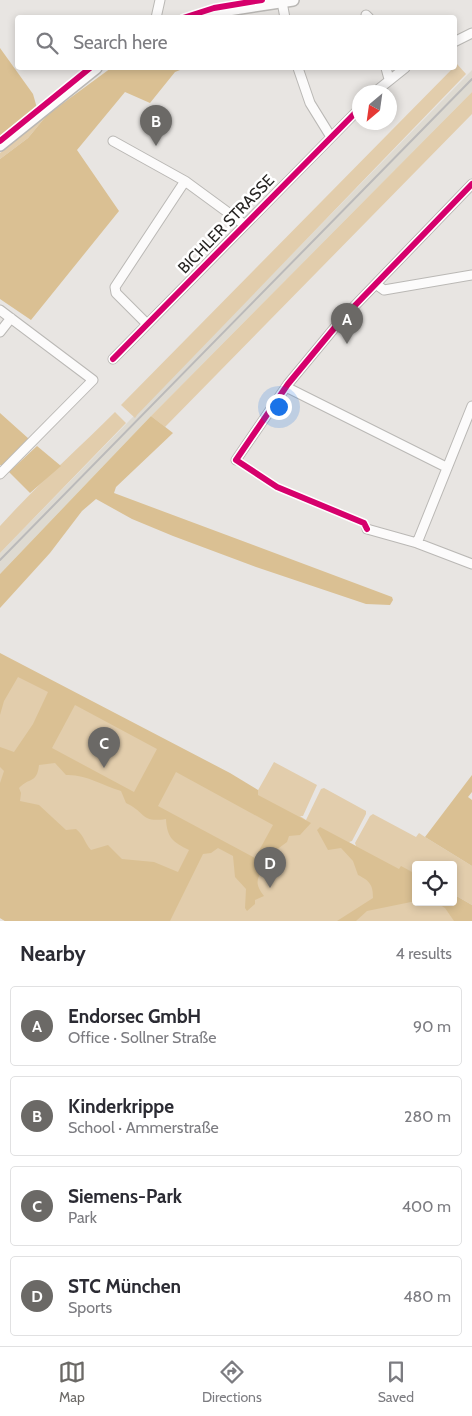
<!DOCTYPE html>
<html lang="en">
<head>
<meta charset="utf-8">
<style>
	:root { --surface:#fff; --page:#f7f7f7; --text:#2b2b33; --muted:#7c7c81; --line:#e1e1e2; --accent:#6b6966 }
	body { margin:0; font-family:Cabin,sans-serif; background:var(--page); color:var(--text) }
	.controls { position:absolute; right:15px; bottom:15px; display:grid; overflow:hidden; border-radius:5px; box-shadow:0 2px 8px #0003 }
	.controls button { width:45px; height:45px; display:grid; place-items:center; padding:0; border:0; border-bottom:1px solid var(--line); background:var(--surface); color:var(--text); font:25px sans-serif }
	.compass { position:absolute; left:352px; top:85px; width:45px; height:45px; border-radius:50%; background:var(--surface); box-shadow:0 2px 8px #0003; rotate:209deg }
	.you { position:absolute; left:278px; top:406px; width:18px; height:18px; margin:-12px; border:4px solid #fff; border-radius:50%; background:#1a73e8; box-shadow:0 0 0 8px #1a73e833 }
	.badge { display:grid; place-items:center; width:32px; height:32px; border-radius:50%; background:var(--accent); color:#fff; font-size:16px; font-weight:700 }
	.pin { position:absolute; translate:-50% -41px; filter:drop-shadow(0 1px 2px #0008) }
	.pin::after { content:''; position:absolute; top:26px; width:18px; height:15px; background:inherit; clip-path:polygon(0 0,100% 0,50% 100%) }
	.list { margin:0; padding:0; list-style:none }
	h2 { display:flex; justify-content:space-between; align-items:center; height:65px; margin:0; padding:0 20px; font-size:21px }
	h2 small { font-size:16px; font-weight:400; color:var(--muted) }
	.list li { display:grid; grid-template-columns:32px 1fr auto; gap:15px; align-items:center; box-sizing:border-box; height:80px; margin:0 10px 10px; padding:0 10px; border:1px solid var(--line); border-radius:5px }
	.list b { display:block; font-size:19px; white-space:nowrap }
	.list p { margin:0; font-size:16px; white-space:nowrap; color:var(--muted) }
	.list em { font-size:16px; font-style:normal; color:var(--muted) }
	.icon { flex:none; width:28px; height:28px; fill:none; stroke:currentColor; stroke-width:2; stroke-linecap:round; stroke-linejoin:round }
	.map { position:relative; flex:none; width:472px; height:921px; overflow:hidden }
	.search { position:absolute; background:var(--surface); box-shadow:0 2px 8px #0003; left:15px; right:15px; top:15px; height:55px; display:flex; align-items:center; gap:12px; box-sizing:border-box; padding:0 18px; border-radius:5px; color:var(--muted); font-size:19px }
	.sheet { height:425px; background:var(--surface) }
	nav { display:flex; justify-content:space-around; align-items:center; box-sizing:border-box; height:70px; border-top:1px solid var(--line); background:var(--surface); font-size:14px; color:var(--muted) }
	nav a { display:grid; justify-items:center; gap:2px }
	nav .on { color:var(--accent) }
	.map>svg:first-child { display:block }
	.built { fill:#dedad1 }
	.green { fill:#e2cdac }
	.forest { fill:#dac093; fill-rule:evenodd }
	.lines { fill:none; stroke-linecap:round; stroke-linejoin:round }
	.minor-casing { stroke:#bab8b5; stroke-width:11 }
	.major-casing { stroke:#bab8b5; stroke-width:14 }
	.minor { stroke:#fcfbfb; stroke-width:9 }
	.major { stroke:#fcfbfb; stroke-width:11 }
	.rail { stroke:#bbbaba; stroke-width:2 }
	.cycleway-casing { stroke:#fff; stroke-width:9 }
	.cycleway { stroke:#d6006c; stroke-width:6 }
	.labels { text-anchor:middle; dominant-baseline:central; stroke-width:5; stroke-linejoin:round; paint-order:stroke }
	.street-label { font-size:16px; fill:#282624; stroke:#fff }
</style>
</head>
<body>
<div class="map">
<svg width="472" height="921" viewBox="0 0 472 921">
	<rect width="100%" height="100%" fill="#e8e5e2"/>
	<path class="built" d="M 472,70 L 472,92 L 151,416 L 0,574 L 0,553 Z"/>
	<path class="green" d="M 457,64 L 466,74 L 137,415 L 135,418 L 121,405 Z
		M 472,92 L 472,114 L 165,427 L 151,416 Z
		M 47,115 L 28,138 L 0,159 L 0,153 Z
		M 115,412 L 126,423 L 0,553 L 0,526 C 36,486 77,450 115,412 Z
		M 0,659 L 257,792 L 274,762 L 317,785 L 303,816 L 300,816 L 306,820 L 321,789 L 324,788 L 366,811 L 366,814 L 352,841 L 349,842 L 356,846 L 355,843 L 370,816 L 373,814 L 416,837 L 419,833 L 425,837 L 472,866 L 472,905 L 453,894 L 453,865 L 416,865 L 416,874 L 401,867 L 416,878 L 416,902 L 453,902 L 472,921 L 5,921 L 0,918 Z"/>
	<path class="forest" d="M 0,48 L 33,94 L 37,108 L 0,139 Z
		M 111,68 L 185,68 L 175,72 L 150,103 L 125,92 L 77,150 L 119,211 L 31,320 L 0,299 L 0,159 L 28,138 L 47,115 Z
		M 0,413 L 29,439 L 3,466 L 0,465 Z
		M 151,416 L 173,433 L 116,487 L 114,493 L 392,597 L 393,600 L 390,605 L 366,604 L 256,567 L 173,536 L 132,519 L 96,499 L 82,511 L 50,553 L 0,608 L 0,574 Z
		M 37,446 L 61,466 L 30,493 L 9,472 Z
		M 0,653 L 230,773 L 258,790 L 258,795 L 311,823 L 300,835 L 289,836 L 287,842 L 264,859 C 263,878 250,878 264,896 L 255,900 L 255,904 L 247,911 L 245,908 L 246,889 L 235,877 L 233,856 L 218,848 L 211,853 L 203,854 L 170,921 L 5,921 L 0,918 L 0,783 L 4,771 L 0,767 L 0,747 L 14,752 L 33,724 L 48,692 L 18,677 L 4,701 L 0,715 ZM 75,705 L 157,749 L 134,792 L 52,748 ZM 55,763 L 66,775 C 85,774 102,785 121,791 L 126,803 C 146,812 140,823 166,819 C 167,838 173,842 189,850 L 178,872 L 154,862 L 122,859 L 108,845 L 91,850 C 84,842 85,837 76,829 L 66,830 L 39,805 L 20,801 L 21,793 L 19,788 C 29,777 37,784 39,765 ZM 176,772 L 273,825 L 255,858 L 158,806 Z
		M 472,775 L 472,792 L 468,797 L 472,800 L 472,866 L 425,837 Z
		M 320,827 L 399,869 L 401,866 L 416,874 L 416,901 L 367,911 L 356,921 L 337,921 L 373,898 C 373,885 370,881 358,875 L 353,861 L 341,848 L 328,850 L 317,830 Z
		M 453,894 L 472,905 L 472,921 L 454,921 L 445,908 L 435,902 L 453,902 Z"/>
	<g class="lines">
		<g class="minor-casing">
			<path id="minor" d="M 282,2 L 285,18
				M 366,15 L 369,18
				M 156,18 L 160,0
				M 454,42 L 472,33
				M 298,68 L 310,103 L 331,137
				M 386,68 L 389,79
				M 375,92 L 405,68
				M 113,141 L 185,181 L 245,225
				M 377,285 L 384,290 L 472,275
				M 0,310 L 93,380 L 0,474
				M 147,324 L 116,293 L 115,287 L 185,181
				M 0,332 L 11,318
				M 113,359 L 360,108
				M 286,387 L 446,467
				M 236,460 L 288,384 L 341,320 L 472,184
				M 367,529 L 417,543 L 472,564
				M 417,543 L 472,406"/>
		</g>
		<g class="major-casing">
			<path id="major" d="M 195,18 L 215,12 L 293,0
				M 0,145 L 96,68"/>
		</g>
		<use href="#minor" class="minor"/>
		<use href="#major" class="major"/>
		<path class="rail" d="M 0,560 L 472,79"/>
		<g class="cycleway-casing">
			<path id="cycleway" d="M 183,18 L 214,8 L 262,0
				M 0,141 L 90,68
				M 113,359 L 360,108
				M 367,529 L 364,523 L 277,487 L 236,460 L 288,384 L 341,320 L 472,184"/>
		</g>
		<use href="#cycleway" class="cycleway"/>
	</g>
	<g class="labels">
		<g class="street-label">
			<text transform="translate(226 224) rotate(-46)">BICHLER STRASSE</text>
		</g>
	</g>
</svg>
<div class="controls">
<button><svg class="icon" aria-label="locate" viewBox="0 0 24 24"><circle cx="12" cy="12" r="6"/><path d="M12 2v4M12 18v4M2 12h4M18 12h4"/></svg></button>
</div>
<svg class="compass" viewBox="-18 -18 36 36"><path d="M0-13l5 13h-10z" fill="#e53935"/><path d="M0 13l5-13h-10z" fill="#7c7c81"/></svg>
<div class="you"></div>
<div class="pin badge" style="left:347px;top:344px">A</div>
<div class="pin badge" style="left:156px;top:146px">B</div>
<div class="pin badge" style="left:104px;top:768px">C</div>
<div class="pin badge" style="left:270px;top:888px">D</div>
<div class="search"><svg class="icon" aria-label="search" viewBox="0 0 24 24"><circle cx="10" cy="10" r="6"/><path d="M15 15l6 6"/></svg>Search here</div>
</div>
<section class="sheet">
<h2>Nearby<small>4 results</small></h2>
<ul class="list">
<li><span class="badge">A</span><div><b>Endorsec GmbH</b><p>Office · Sollner Straße</p></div><em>90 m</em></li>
<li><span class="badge">B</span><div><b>Kinderkrippe</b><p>School · Ammerstraße</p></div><em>280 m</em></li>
<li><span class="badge">C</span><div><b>Siemens-Park</b><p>Park</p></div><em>400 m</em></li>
<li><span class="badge">D</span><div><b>STC München</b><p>Sports</p></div><em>480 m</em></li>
</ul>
</section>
<nav>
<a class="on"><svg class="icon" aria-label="map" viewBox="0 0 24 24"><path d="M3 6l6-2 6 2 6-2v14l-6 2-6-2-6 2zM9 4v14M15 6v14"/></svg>Map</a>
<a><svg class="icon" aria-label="directions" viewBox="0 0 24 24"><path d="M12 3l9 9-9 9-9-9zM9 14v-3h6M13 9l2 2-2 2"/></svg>Directions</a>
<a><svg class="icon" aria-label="saved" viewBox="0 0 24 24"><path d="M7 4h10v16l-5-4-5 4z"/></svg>Saved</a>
</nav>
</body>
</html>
